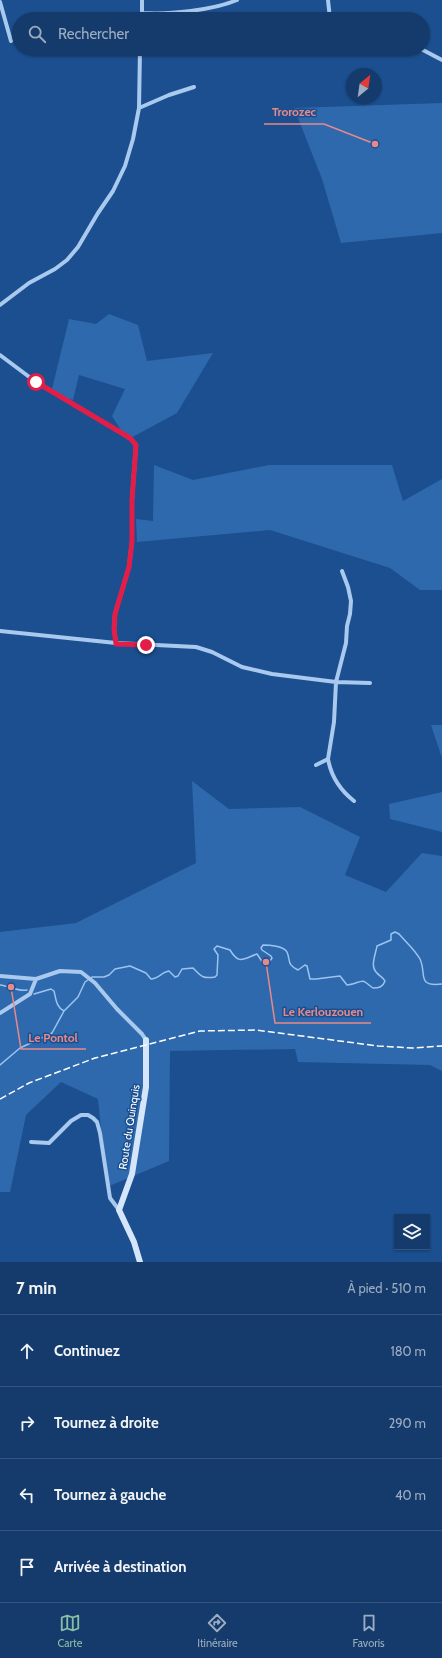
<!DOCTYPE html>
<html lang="fr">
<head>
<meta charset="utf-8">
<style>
	:root { --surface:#143b6b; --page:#214673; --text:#f1f3f6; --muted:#9dadc1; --line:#33557e; --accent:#8abfa5 }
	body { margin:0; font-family:Cabin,sans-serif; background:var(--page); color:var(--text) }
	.controls { position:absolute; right:12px; bottom:12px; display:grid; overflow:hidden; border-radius:0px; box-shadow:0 1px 3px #0004 }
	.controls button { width:36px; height:36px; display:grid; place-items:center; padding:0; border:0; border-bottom:1px solid var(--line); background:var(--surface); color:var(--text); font:20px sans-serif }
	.compass { position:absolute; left:346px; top:68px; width:36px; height:36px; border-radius:50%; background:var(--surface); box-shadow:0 1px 3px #0004; rotate:29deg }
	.stop { position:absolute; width:12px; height:12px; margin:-9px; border:3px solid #e11d48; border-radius:50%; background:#fff }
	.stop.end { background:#e11d48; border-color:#fff; box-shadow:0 1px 4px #0008 }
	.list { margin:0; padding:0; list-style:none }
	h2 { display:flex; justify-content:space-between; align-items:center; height:52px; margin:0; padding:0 16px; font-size:17px }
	h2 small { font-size:13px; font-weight:400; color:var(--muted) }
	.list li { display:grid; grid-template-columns:26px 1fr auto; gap:12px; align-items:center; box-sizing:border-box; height:72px; padding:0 16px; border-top:1px solid var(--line) }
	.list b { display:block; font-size:15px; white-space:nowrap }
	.list em { font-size:13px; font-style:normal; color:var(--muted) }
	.icon { flex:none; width:22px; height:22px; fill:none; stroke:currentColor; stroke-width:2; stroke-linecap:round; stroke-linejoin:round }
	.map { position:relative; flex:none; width:442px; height:1262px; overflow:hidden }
	.search { position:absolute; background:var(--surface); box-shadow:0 1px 3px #0004; left:12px; right:12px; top:12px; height:44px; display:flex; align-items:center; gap:10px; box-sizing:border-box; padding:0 14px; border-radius:22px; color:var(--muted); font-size:15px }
	.sheet { height:340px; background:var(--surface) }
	nav { display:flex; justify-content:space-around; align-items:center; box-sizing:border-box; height:56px; border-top:1px solid var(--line); background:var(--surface); font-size:11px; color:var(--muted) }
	nav a { display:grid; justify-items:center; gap:2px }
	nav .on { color:var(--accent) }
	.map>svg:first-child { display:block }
	.green { fill:#2e69ad }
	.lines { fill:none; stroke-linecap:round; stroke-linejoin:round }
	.stream { stroke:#9cc4f0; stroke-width:1.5 }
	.street { stroke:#a9c9ee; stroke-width:4 }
	.secondary { stroke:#d6e6fa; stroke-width:6 }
	.rail { stroke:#fff; stroke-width:1.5; stroke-dasharray:7 3; stroke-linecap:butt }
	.route { stroke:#e11d48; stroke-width:5 }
	.labels { text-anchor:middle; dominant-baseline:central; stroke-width:3; stroke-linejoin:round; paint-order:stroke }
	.street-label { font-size:11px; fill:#fff; stroke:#1b4f8f }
	.leader { fill:none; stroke:#e88989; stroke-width:1.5 }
	.callout-dot { fill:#e88989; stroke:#1b4f8f; stroke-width:1.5 }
	.callout-label { font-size:12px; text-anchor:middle; font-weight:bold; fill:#e88989; stroke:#1b4f8f; stroke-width:3; stroke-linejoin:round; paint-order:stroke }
</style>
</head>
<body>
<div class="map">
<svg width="442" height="1262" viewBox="0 0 442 1262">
	<rect width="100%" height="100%" fill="#1b4f8f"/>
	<path class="green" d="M 442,103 L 442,233 L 341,243 L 322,179 L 294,108 Z
		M 109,314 L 138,325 L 147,361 L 213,353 L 177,413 L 127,440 L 112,416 L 125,389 L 79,375 L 73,400 L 51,393 L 69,319 L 96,324 Z
		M 154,465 L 193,480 L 269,465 L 392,465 L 403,501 L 442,479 L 442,590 L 420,590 L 390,568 L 270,530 L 137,542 L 136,519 L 153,521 Z
		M 431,725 L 442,725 L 442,758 Z
		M 192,781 L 229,809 L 300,807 L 360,837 L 345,875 L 386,892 L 422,853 L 442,856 L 442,1071 L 430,1065 L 298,1062 L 295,1049 L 170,1051 L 169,1161 L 107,1187 L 98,1099 L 61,1082 L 26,1115 L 10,1192 L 0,1192 L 0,932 L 76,923 L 196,863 Z
		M 442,792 L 442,832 L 390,819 L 389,804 Z"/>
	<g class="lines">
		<path class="stream" d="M 0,985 C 10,986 18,992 27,990
			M 34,994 L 51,989 L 54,991 C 56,999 56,1007 64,1011
			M 0,1065 L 20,1048 L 52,1033 L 64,1011 L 78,997 L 85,982 L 92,977 L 104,977 L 109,975 L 115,969 L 130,966 L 146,973 L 151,979 C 158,979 162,972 169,971 L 175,977 L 178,976 L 182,969 L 193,968 C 201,976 202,979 215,977 L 217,975 L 218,955 L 214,949 L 217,946 L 230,950 C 239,965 243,959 257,954 L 263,963 L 270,961 L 272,958 L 271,956 L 262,950 L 261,948 L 263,945 C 269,945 284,946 287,952 C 291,961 286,964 298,970 L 305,965 L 307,966 L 310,979 L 316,979 L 340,976 L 347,985 C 354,985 362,979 365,982 C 368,984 370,986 373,988 C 379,988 383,987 385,981 C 383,977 379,976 376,972 C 370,966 376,953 377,946 L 391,940 L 391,934 L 395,932 L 399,934 C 406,942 415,950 420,959 C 427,974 416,987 442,984"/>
		<path class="street" d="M 142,0 L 142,19
			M 328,0 L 330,19
			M 0,2 L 11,41
			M 143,13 C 168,15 214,10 237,0
			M 421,49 L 442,60
			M 139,108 L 169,95 L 194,87
			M 0,305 L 29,283 L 55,269 L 67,260 L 78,247 L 98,213 L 113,191 L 125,166 L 133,139 L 139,108 L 140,49
			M 0,355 L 36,382 L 130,438 L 136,445 L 132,500 L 132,541 L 129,567 L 115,614 L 114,629 L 116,643 L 196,647 L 212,652 L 242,667 L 272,674 L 336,682 L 370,683
			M 0,631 L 116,643
			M 328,759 C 331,776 340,790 354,801
			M 316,765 L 328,759 L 334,722 L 336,682 L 346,643 L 347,626 L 350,614 L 351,601 L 348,587 L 342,571
			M 0,976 L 36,979 L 60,971 L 81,972 L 95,983 L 117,1009 L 142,1034 L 146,1040
			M 0,1013 L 30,994 L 36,979
			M 31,1142 L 49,1143 L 71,1121 L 81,1115 L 88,1115 L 93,1118 L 97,1122 L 100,1133 L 110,1198 L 119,1210"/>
		<path class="secondary" d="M 140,1262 L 134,1242 L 119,1210 L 132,1174 L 146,1087 L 146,1040"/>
		<path class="rail" d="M 0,1099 L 29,1083 L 95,1058 L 200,1031 L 256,1030 L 378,1046 L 412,1048 L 442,1046"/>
	</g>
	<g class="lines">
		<path class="route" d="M 36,382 L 130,438 L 136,445 L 132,500 L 132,541 L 129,567 L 115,614 L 114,629 L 116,644 L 146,645"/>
	</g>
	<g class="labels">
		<g class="street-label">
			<text transform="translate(129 1127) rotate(-81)">Route du Quinquis</text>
		</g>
	</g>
	<path class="leader" d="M375 144L324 124H264M266 962L275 1023H371M11 987L21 1049H86"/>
	<g class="callout-dot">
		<circle cx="375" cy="144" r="4"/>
		<circle cx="266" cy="962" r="4"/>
		<circle cx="11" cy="987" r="4"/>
	</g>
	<g class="callout-label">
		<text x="294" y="116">Trorozec</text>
		<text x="323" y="1016">Le Kerlouzouen</text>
		<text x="53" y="1042">Le Pontol</text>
	</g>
</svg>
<div class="controls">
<button><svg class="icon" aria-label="layers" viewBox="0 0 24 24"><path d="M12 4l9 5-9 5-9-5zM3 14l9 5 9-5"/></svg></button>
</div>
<svg class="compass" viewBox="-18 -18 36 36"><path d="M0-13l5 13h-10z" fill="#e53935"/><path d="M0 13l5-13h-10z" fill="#9dadc1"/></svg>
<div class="stop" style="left:36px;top:382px"></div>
<div class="stop end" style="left:146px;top:645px"></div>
<div class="search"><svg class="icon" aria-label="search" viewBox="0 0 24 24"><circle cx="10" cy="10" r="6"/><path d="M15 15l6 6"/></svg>Rechercher</div>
</div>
<section class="sheet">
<h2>7 min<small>À pied · 510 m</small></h2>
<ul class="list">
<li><svg class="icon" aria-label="ahead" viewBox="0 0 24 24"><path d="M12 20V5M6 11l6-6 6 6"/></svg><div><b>Continuez</b></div><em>180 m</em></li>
<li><svg class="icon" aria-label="right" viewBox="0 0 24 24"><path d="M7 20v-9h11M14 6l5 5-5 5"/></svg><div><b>Tournez à droite</b></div><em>290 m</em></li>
<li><svg class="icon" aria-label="left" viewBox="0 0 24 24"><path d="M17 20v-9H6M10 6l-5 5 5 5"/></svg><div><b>Tournez à gauche</b></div><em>40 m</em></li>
<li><svg class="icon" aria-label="arrive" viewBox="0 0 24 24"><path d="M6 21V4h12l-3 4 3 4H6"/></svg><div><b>Arrivée à destination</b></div></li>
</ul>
</section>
<nav>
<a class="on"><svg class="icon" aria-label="map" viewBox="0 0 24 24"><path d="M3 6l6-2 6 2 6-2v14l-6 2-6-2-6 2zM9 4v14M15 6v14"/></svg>Carte</a>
<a><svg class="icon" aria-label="directions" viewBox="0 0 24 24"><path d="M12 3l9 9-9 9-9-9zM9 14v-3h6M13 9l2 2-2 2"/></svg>Itinéraire</a>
<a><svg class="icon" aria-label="saved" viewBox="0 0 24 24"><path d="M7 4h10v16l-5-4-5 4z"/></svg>Favoris</a>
</nav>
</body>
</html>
